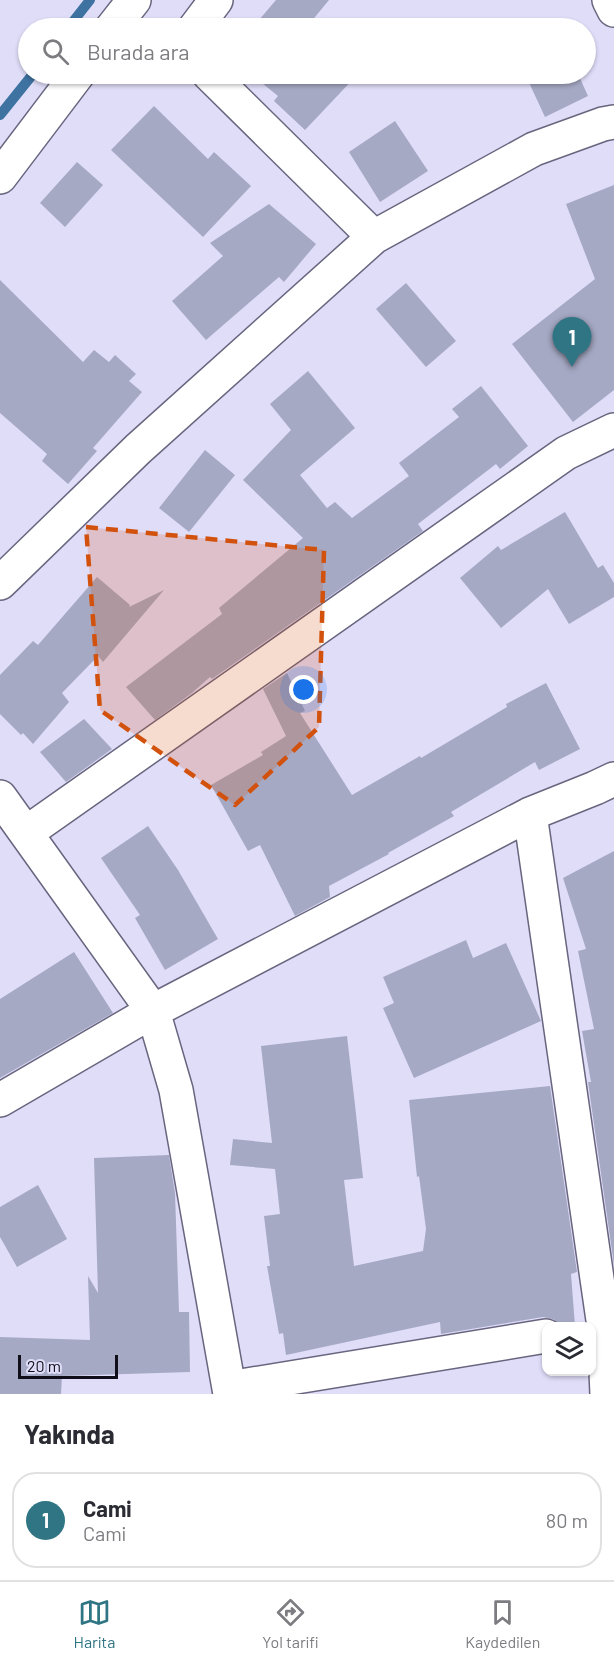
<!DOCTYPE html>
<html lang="tr">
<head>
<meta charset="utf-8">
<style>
	:root { --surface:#fff; --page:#f2f2f3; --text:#2b2b33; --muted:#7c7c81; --line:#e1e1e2; --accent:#307584 }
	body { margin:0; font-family:Barlow,sans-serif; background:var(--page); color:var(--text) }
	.controls { position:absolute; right:18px; bottom:18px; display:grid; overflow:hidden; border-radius:12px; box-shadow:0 2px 4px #0004 }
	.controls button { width:54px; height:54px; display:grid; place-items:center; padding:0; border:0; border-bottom:2px solid var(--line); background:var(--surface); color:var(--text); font:30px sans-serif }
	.scale { position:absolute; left:18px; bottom:15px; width:100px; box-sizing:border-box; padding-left:6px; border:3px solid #100f19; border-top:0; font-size:16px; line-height:21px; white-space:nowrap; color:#100f19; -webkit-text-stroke:4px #e0ddf9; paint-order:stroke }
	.you { position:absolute; left:304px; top:690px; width:21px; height:21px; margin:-15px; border:4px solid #fff; border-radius:50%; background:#1a73e8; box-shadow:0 0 0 9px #1a73e833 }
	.badge { display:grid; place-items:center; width:39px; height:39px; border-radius:50%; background:var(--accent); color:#fff; font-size:20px; font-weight:700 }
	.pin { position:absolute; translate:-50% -50px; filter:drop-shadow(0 2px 3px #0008) }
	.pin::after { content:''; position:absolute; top:32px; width:21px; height:18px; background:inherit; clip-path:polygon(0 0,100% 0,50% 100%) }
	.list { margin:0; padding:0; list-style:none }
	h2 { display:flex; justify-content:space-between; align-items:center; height:78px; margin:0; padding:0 24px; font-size:26px }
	h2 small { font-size:20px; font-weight:400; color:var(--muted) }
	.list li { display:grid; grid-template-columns:39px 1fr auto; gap:18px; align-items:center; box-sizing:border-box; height:96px; margin:0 12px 12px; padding:0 12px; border:2px solid var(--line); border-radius:24px }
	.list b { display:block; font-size:22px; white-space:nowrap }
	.list p { margin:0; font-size:20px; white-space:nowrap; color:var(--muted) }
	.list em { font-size:20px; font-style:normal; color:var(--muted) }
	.icon { flex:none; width:33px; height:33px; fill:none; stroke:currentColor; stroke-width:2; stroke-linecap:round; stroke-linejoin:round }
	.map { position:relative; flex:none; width:614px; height:1394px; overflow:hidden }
	.search { position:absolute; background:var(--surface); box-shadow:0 2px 4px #0004; left:18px; right:18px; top:18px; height:66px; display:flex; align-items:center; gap:15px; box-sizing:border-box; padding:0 21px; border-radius:33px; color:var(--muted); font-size:22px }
	.sheet { height:186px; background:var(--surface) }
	nav { display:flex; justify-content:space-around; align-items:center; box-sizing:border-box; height:84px; border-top:2px solid var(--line); background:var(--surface); font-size:16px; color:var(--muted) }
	nav a { display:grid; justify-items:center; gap:3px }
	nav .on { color:var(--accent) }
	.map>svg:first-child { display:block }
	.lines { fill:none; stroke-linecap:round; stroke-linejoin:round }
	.stream { stroke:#3e72a1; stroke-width:10 }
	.building { fill:#a6a9c4 }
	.minor-casing { stroke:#68657e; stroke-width:36 }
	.minor { stroke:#fff; stroke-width:33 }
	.marked { fill:#d2520d; fill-opacity:0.2; stroke:#d2520d; stroke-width:4.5; stroke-dasharray:12 8; stroke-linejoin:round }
</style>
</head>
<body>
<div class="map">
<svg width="614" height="1394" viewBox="0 0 614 1394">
	<rect width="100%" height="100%" fill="#e0ddf9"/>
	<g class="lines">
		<path class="stream" d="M 68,28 L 90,0
			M 0,115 L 33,74"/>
	</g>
	<path class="building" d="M 276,0 L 329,0 L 306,28 L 252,28 Z
		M 251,74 L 358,74 L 305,130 L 274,101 L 278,96 Z
		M 525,74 L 578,74 L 588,96 L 545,117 Z
		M 154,106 L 208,159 L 214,152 L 251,186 L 203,237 L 111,150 Z
		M 395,121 L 428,171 L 380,202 L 349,152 Z
		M 77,162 L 103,185 L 65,227 L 40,203 Z
		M 614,185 L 614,390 L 573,422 L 512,344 L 595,279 L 566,204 Z
		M 269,204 L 316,244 L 284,282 L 279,277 L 206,340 L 172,301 L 223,256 L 210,243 Z
		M 0,280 L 83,362 L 94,350 L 109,362 L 115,355 L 136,374 L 129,381 L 142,392 L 93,448 L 97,451 L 68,484 L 42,461 L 47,454 L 0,413 Z
		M 406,283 L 456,341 L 426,367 L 376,309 Z
		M 308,371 L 355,428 L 300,475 L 327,508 L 335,502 L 352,518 L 409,476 L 399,463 L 459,417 L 452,409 L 481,386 L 528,446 L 500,469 L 496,464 L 418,524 L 423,531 L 212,679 L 210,677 L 192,693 L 155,720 L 126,687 L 222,614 L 219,608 L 303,538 L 243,480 L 291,430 L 270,404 Z
		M 205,450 L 235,475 L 189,532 L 159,508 Z
		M 565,512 L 598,568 L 603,565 L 614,583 L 614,597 L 569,624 L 548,589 L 501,628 L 460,578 L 498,546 L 501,550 Z
		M 97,577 L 130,605 L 129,607 L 164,590 L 103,662 L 98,656 L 62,693 L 69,702 L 33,744 L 23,733 L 21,735 L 0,714 L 0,675 L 33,641 L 38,645 Z
		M 287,673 L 305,711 L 300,713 L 352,795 L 420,756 L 421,758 L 507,707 L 506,704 L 546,683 L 580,749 L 539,770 L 535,762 L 451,812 L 454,816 L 388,853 L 389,854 L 329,886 L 330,897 L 295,916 L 260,845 L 248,851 L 211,785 L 263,755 L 261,752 L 286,736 L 263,689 Z
		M 84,719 L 112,749 L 66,782 L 40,752 Z
		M 148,826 L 178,870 L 218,939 L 165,970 L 135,918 L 140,915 L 101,858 Z
		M 614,851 L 614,1265 L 588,1082 L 591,1082 L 582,1031 L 594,1029 L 578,951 L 586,949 L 563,878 Z
		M 466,940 L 473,958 L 506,943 L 541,1021 L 414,1078 L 383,1008 L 394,1003 L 383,977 Z
		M 74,952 L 113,1013 L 0,1078 L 0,999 Z
		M 347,1036 L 355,1105 L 353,1106 L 355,1105 L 363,1178 L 344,1180 L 354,1266 L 423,1251 L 426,1229 L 419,1176 L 417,1177 L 409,1100 L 550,1086 L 577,1272 L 571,1274 L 575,1326 L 562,1326 L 553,1319 L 543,1317 L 441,1334 L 440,1322 L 286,1355 L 283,1333 L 279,1334 L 267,1266 L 270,1266 L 264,1216 L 280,1214 L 275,1169 L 230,1165 L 233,1139 L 272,1143 L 261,1046 Z
		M 169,1155 L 175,1193 L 179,1312 L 189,1312 L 190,1372 L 62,1376 L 61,1394 L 0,1394 L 0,1337 L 90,1340 L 88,1276 L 98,1293 L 94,1158 Z
		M 38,1185 L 67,1239 L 17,1267 L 0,1237 L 0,1207 Z"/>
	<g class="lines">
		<g class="minor-casing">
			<path id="minor" d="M 609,0 L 614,10
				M 112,28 L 134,0
				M 195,28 L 216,0
				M 209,74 L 374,237
				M 0,177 L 78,74
				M 0,583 L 138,449 L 374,237 L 534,149 L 603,124 L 614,122
				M 0,797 L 153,1011 L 176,1090 L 230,1394
				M 530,814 L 604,1327 L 607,1394
				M 26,833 L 566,453 L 614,430
				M 0,1100 L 153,1011 L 530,814 L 595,788 L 614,779
				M 229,1388 L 546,1336"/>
		</g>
		<use href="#minor" class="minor"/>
	</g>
	<path class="marked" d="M 86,527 L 324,550 L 319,727 L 235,805 L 100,710 Z"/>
</svg>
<div class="controls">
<button><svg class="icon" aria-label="layers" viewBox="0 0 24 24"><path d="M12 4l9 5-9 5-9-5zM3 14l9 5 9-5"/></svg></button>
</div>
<div class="scale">20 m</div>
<div class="you"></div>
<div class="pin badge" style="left:572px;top:367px">1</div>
<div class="search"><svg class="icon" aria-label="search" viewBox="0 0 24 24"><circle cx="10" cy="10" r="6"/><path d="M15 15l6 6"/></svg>Burada ara</div>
</div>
<section class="sheet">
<h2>Yakında<small></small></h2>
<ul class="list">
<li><span class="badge">1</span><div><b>Cami</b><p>Cami</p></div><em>80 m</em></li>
</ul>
</section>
<nav>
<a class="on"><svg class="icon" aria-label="map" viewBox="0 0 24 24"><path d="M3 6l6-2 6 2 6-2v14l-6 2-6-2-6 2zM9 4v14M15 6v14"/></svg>Harita</a>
<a><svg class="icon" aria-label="directions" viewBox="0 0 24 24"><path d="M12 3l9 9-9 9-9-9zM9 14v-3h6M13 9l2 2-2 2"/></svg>Yol tarifi</a>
<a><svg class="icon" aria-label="saved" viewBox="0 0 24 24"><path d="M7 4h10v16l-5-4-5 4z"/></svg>Kaydedilen</a>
</nav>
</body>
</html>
